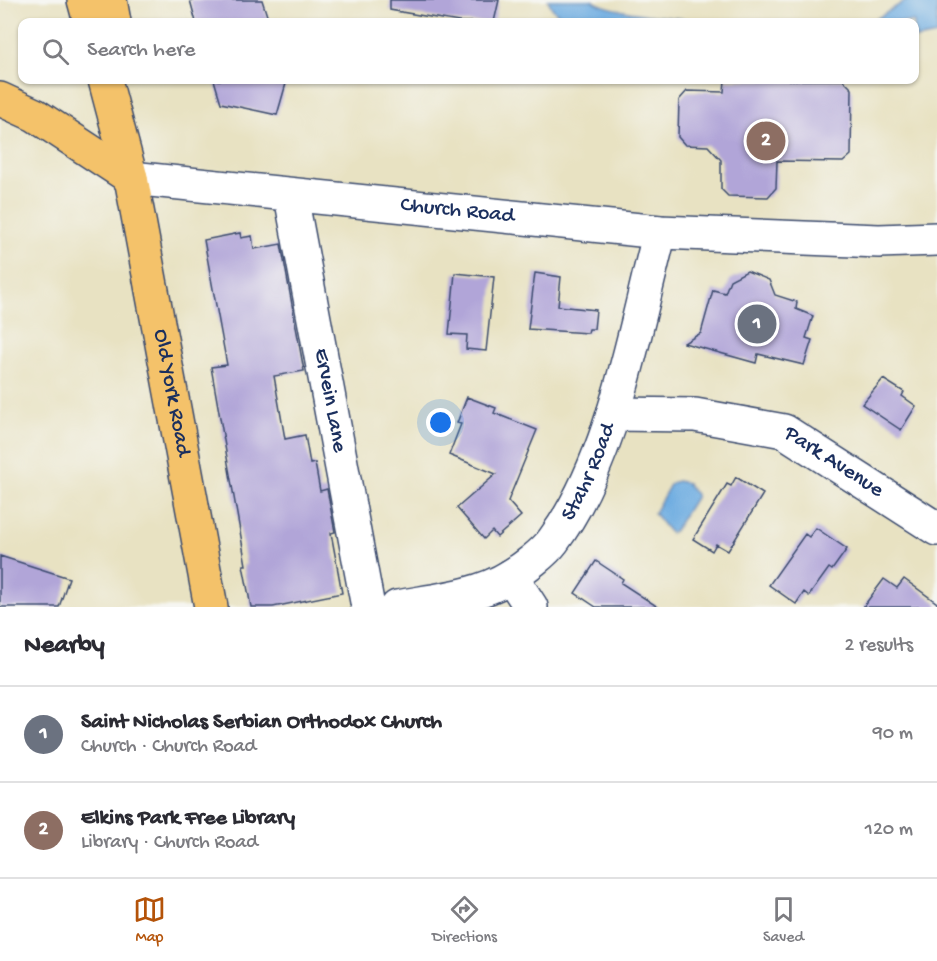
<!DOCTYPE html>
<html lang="en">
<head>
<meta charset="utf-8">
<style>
	:root { --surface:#fff; --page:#f2f2f3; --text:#2b2b33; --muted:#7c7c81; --line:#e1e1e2; --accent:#b45309 }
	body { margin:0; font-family:"Gochi Hand",sans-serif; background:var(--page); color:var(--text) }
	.you { position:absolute; left:441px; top:423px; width:21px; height:21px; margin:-15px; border:4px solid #fff; border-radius:50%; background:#1a73e8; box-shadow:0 0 0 9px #1a73e833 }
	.badge { display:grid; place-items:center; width:39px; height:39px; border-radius:50%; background:var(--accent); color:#fff; font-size:20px; font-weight:700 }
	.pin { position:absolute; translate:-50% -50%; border:3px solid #fff; box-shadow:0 2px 6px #0006 }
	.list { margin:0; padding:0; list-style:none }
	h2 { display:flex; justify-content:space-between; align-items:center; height:78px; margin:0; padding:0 24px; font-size:26px }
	h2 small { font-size:20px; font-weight:400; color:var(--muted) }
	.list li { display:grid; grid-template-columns:39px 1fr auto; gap:18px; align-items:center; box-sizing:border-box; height:96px; padding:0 24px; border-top:2px solid var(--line) }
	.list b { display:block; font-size:22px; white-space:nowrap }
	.list p { margin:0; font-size:20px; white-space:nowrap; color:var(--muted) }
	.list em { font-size:20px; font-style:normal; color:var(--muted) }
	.icon { flex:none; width:33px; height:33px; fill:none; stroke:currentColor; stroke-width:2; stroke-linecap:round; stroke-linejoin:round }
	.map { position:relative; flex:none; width:937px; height:607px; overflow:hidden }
	.search { position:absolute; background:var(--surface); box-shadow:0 2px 4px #0004; left:18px; right:18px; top:18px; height:66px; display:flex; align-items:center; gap:15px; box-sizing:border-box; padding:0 21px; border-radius:12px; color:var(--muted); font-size:22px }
	.sheet { height:270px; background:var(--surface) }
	nav { display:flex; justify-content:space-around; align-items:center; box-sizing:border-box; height:84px; border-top:2px solid var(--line); background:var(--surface); font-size:16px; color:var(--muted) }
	nav a { display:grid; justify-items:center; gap:3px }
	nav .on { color:var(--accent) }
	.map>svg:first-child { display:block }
	.water { fill:#6fade1; stroke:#456ea0; stroke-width:1.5 }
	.building { fill:#b1a5d8 }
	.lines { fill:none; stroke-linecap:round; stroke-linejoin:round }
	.minor-casing { stroke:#3a4a6d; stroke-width:36 }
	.major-casing { stroke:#3a4a6d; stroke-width:36 }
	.highway-casing { stroke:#3a4a6d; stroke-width:36 }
	.minor { stroke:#fff; stroke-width:33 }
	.major { stroke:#f4c26a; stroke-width:33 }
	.highway { stroke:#f4c26a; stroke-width:33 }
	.labels { text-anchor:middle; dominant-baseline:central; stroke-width:4.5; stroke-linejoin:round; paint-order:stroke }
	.street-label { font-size:22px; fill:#1b2f5e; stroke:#f6f6f2 }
</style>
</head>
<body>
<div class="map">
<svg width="937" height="607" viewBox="0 0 937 607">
	<rect width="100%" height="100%" fill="#f6f6f2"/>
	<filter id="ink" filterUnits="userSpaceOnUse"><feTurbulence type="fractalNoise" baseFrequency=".0167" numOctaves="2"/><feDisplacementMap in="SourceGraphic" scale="12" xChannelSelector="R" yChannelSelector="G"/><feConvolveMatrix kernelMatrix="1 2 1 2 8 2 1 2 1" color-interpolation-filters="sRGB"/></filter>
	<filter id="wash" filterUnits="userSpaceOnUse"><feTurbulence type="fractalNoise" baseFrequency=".008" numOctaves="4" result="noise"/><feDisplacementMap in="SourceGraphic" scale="24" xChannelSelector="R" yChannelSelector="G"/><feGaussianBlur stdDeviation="1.35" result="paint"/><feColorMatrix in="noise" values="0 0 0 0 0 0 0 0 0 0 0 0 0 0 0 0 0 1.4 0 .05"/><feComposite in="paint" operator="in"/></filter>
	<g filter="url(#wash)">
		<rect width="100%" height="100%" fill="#e8e2c2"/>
		<path class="water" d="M 548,0 L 592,0 C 610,14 688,19 713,22 L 566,22 L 552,8 Z
			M 907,0 L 937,0 L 937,35 L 915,39 L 914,22 L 871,22 Z
			M 677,481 L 687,483 L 696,496 L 675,530 L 670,533 L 654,513 L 671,483 Z"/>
		<g id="blocks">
			<path class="building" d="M 190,0 L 262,0 L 269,22 L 196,22 Z
				M 390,0 L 499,0 L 494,22 L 459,22 L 390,10 Z
				M 214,80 L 287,80 L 277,115 L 221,103 Z
				M 725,80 L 843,80 L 852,89 L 851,155 L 843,162 L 777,161 L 776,188 L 768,197 L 728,196 L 721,189 L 721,160 L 708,146 L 685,145 L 678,137 L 679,100 L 687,91 L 724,92 Z
				M 240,233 L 241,238 L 252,236 L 254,249 L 281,244 L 304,371 L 274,376 L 285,439 L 305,435 L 310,464 L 315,463 L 320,491 L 327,489 L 335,532 L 331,533 L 342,593 L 273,607 L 251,607 L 243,565 L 246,565 L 211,367 L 227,365 L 204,240 Z
				M 747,271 L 769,280 L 775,295 L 797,302 L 796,309 L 813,316 L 806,338 L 812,340 L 804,365 L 758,354 L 756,363 L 684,343 L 701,333 L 713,290 L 725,293 L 730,280 Z
				M 455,273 L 494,277 L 486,351 L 466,349 L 467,335 L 449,334 Z
				M 535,273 L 561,277 L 558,306 L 596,310 L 594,329 L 589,329 L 588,333 L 528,329 Z
				M 883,379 L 904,392 L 902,396 L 916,406 L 901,430 L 862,404 Z
				M 467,397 L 496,408 L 494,413 L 537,430 L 508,501 L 521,516 L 497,537 L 492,531 L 484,539 L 457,508 L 496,474 L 449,455 L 461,424 L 457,423 Z
				M 736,477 L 763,494 L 728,551 L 716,544 L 712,551 L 693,539 L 727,484 L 731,486 Z
				M 816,528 L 847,549 L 832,570 L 829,568 L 809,596 L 804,592 L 796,604 L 769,585 L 805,534 L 809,537 Z
				M 0,556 L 69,578 L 59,607 L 0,607 Z
				M 596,561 L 623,579 L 621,583 L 658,607 L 596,607 L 575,593 Z
				M 884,579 L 897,588 L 904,579 L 937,603 L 937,607 L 863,607 Z"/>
		</g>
	</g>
	<g filter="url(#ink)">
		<use href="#blocks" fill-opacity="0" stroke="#3a4a6d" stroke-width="1.5"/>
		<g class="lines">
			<g class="minor-casing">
				<g id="minor">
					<path id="s1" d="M 131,178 L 660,232 L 879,241 L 937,239"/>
					<path id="s2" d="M 291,196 L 368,607"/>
					<path id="s3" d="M 613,414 L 695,415 L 784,431 L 937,529"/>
					<path d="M 511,576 L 531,607"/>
					<path id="s4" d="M 397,607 C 435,600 478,597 511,576 C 524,568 544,553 553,541 C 614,459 634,330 660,232"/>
				</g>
			</g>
			<g class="major-casing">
				<path id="major" d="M 0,99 L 35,115 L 131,178"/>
			</g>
			<g class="highway-casing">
				<g id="highway">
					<path d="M 84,0 L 90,22"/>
					<path d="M 110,0 L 114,22"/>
					<path id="s5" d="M 105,80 L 131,178 L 211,607"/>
				</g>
			</g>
			<use href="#minor" class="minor"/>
			<use href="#major" class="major"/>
			<use href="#highway" class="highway"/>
		</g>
	</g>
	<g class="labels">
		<g class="street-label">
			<text stroke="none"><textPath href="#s1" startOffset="328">Church Road</textPath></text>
			<text stroke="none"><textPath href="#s5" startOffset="320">Old York Road</textPath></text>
			<text stroke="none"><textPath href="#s2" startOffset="208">Ervein Lane</textPath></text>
			<text stroke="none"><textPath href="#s3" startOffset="231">Park Avenue</textPath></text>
			<text stroke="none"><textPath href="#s4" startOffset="252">Stahr Road</textPath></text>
		</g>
	</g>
</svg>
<div class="you"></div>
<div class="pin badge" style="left:757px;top:324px;background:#6b7280">1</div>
<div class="pin badge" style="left:766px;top:141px;background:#8d6e63">2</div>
<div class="search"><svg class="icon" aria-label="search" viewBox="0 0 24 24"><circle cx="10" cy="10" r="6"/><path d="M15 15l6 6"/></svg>Search here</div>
</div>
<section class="sheet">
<h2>Nearby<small>2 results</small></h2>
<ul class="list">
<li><span class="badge" style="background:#6b7280">1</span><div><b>Saint Nicholas Serbian Orthodox Church</b><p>Church · Church Road</p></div><em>90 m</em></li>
<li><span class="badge" style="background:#8d6e63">2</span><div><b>Elkins Park Free Library</b><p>Library · Church Road</p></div><em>120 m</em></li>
</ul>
</section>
<nav>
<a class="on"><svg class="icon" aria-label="map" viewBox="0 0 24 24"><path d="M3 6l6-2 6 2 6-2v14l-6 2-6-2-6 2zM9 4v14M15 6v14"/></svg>Map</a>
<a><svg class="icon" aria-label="directions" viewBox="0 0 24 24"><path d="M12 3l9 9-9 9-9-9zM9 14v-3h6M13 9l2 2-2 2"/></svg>Directions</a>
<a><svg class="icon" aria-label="saved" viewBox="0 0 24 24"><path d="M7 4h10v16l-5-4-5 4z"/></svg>Saved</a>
</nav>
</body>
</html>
